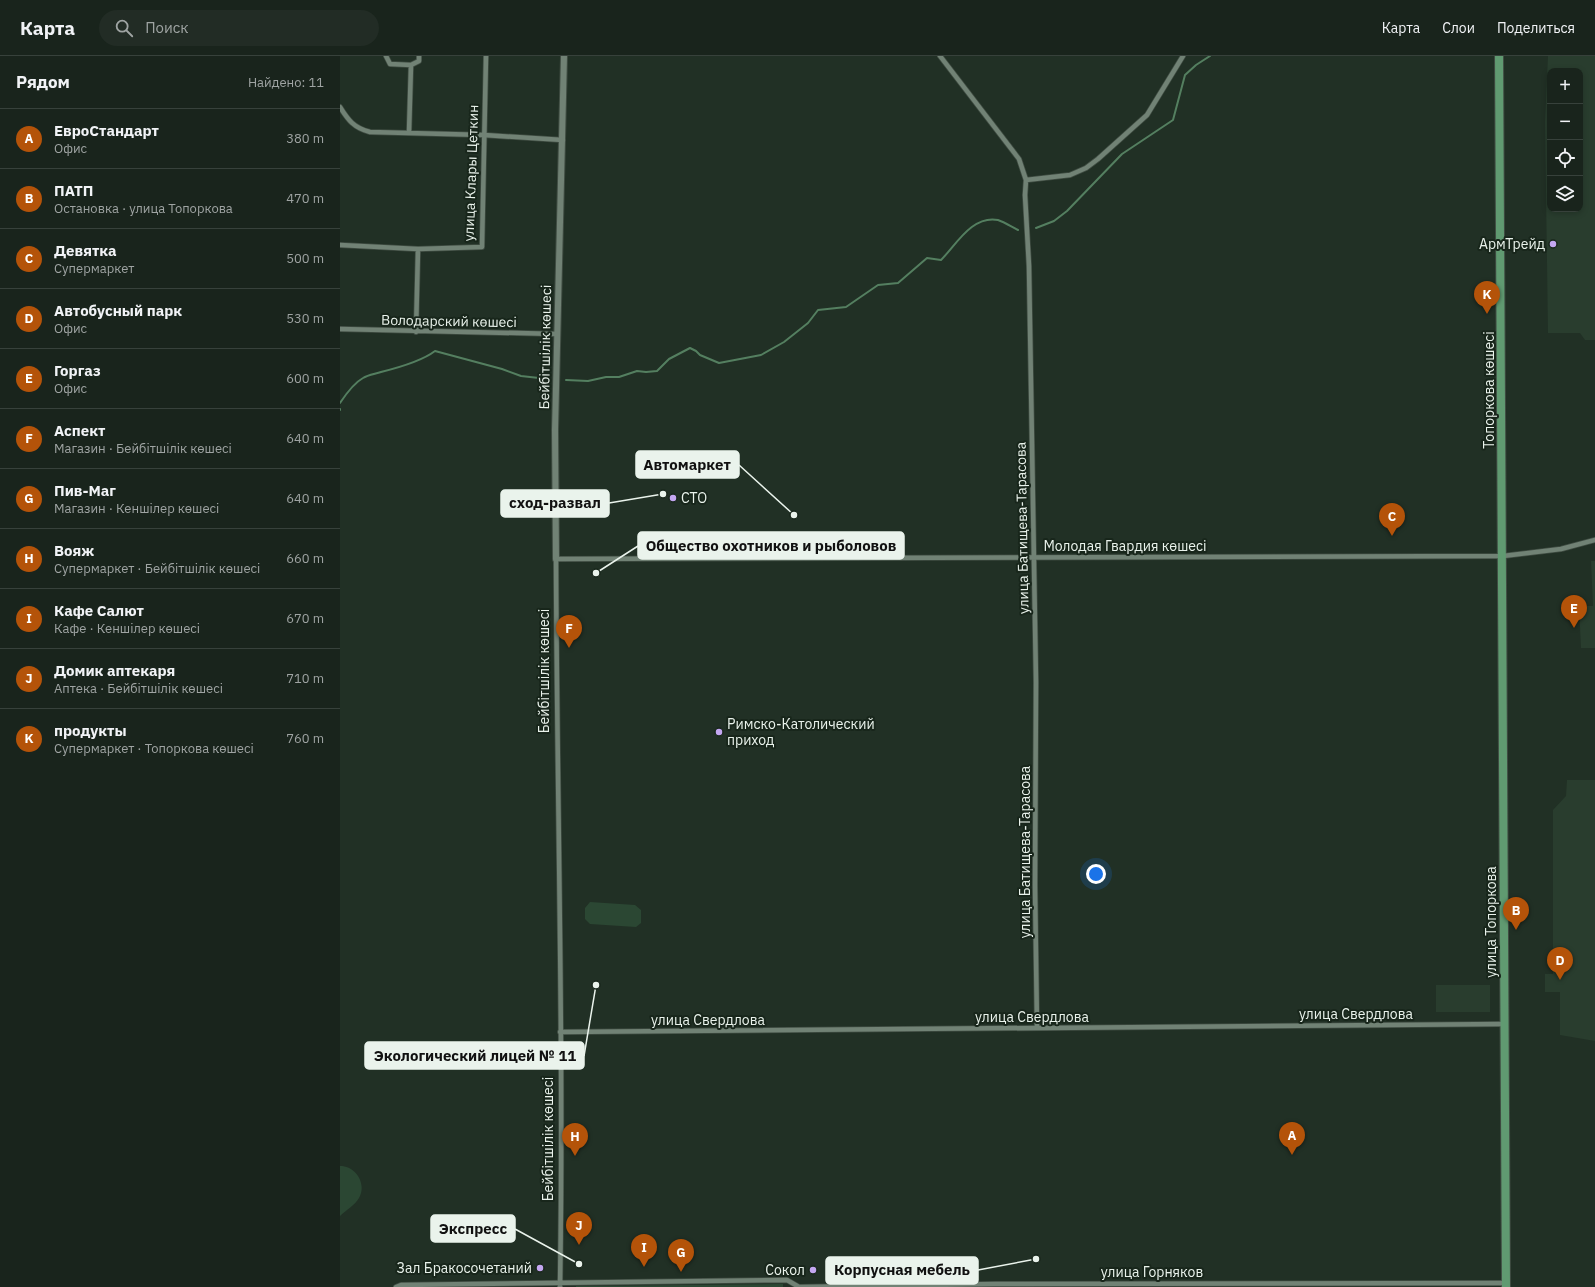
<!DOCTYPE html>
<html lang="ru">
<head>
<meta charset="utf-8">
<style>
	:root { --surface:#19241c; --page:#222c25; --text:#f1f3f6; --muted:#9fa4a3; --line:#37413b; --accent:#b45309 }
	body { margin:0; font-family:"IBM Plex Sans",sans-serif; background:var(--page); color:var(--text) }
	.controls { position:absolute; right:12px; top:12px; display:grid; overflow:hidden; border-radius:8px; box-shadow:0 2px 6px #0003 }
	.controls button { width:36px; height:36px; display:grid; place-items:center; padding:0; border:0; border-bottom:1px solid var(--line); background:var(--surface); color:var(--text); font:20px sans-serif }
	.you { position:absolute; left:756px; top:818px; width:14px; height:14px; margin:-10px; border:3px solid #fff; border-radius:50%; background:#1a73e8; box-shadow:0 0 0 6px #1a73e833 }
	.badge { display:grid; place-items:center; width:26px; height:26px; border-radius:50%; background:var(--accent); color:#fff; font-size:13px; font-weight:700 }
	.pin { position:absolute; translate:-50% -33px; filter:drop-shadow(0 1px 2px #0008) }
	.pin::after { content:''; position:absolute; top:21px; width:14px; height:12px; background:inherit; clip-path:polygon(0 0,100% 0,50% 100%) }
	.list { margin:0; padding:0; list-style:none }
	h2 { display:flex; justify-content:space-between; align-items:center; height:52px; margin:0; padding:0 16px; font-size:17px }
	h2 small { font-size:13px; font-weight:400; color:var(--muted) }
	.list li { display:grid; grid-template-columns:26px 1fr auto; gap:12px; align-items:center; box-sizing:border-box; height:60px; padding:0 16px; border-top:1px solid var(--line) }
	.list b { display:block; font-size:15px; white-space:nowrap }
	.list p { margin:0; font-size:13px; white-space:nowrap; color:var(--muted) }
	.list em { font-size:13px; font-style:normal; color:var(--muted) }
	.icon { flex:none; width:22px; height:22px; fill:none; stroke:currentColor; stroke-width:2; stroke-linecap:round; stroke-linejoin:round }
	.map { position:relative; flex:none; width:1255px; height:1231px; overflow:hidden }
	header { display:flex; align-items:center; gap:24px; box-sizing:border-box; height:56px; padding:0 20px; background:var(--surface); border-bottom:1px solid var(--line) }
	header strong { font-size:19px }
	nav { display:flex; gap:22px; margin-inline-start:auto; font-size:14px }
	.search { width:280px; height:36px; background:var(--page); display:flex; align-items:center; gap:10px; box-sizing:border-box; padding:0 14px; border-radius:22px; color:var(--muted); font-size:15px }
	main { display:flex }
	aside { flex:1; background:var(--surface) }
	.map>svg:first-child { display:block }
	.built { fill:#293d2e; fill-rule:evenodd }
	.green { fill:#2b4733 }
	.lines { fill:none; stroke-linecap:round; stroke-linejoin:round }
	.stream { stroke:#547f60; stroke-width:2 }
	.minor-casing { stroke:#404d43; stroke-width:6 }
	.tertiary-casing { stroke:#404d43; stroke-width:8 }
	.trunk-casing { stroke:#404d43; stroke-width:10 }
	.minor { stroke:#718275; stroke-width:4.5 }
	.tertiary { stroke:#718275; stroke-width:6 }
	.trunk { stroke:#609a71; stroke-width:8 }
	.poi-dot { fill:#c4a7f1; stroke:#18261b; stroke-width:1.5 }
	.labels { text-anchor:middle; dominant-baseline:central; stroke-width:4; stroke-linejoin:round; paint-order:stroke }
	.street-label { font-size:14px; fill:#eaf3ec; stroke:#18261b }
	.poi-label { font-size:14px; fill:#eaf3ec; stroke:#18261b; text-anchor:end }
	.leader { fill:none; stroke:#eaf3ec; stroke-width:1.5 }
	.callout-dot { fill:#eaf3ec; stroke:#18261b; stroke-width:1.5 }
	.callout { fill:#eaf3ec; stroke:#eaf3ec; stroke-width:1.5 }
	.callout-label { font-size:15px; text-anchor:middle; font-weight:bold; fill:#111 }
</style>
</head>
<body>
<header>
<strong>Карта</strong>
<div class="search"><svg class="icon" aria-label="search" viewBox="0 0 24 24"><circle cx="10" cy="10" r="6"/><path d="M15 15l6 6"/></svg>Поиск</div>
<nav><a>Карта</a><a>Слои</a><a>Поделиться</a></nav>
</header>
<main>
<aside>
<h2>Рядом<small>Найдено: 11</small></h2>
<ul class="list">
<li><span class="badge">A</span><div><b>ЕвроСтандарт</b><p>Офис</p></div><em>380 m</em></li>
<li><span class="badge">B</span><div><b>ПАТП</b><p>Остановка · улица Топоркова</p></div><em>470 m</em></li>
<li><span class="badge">C</span><div><b>Девятка</b><p>Супермаркет</p></div><em>500 m</em></li>
<li><span class="badge">D</span><div><b>Автобусный парк</b><p>Офис</p></div><em>530 m</em></li>
<li><span class="badge">E</span><div><b>Горгаз</b><p>Офис</p></div><em>600 m</em></li>
<li><span class="badge">F</span><div><b>Аспект</b><p>Магазин · Бейбітшілік көшесі</p></div><em>640 m</em></li>
<li><span class="badge">G</span><div><b>Пив-Маг</b><p>Магазин · Кеншілер көшесі</p></div><em>640 m</em></li>
<li><span class="badge">H</span><div><b>Вояж</b><p>Супермаркет · Бейбітшілік көшесі</p></div><em>660 m</em></li>
<li><span class="badge">I</span><div><b>Кафе Салют</b><p>Кафе · Кеншілер көшесі</p></div><em>670 m</em></li>
<li><span class="badge">J</span><div><b>Домик аптекаря</b><p>Аптека · Бейбітшілік көшесі</p></div><em>710 m</em></li>
<li><span class="badge">K</span><div><b>продукты</b><p>Супермаркет · Топоркова көшесі</p></div><em>760 m</em></li>
</ul>
</aside>
<div class="map">
<svg width="1255" height="1231" viewBox="0 0 1255 1231">
	<rect width="100%" height="100%" fill="#213025"/>
	<path class="built" d="M 1208,0 L 1255,0 L 1255,284 L 1245,284 L 1240,277 L 1208,277 L 1205,66 ZM 1210,15 L 1240,15 L 1240,153 L 1210,153 Z
		M 1251,505 L 1255,505 L 1255,592 L 1241,592 L 1239,550 L 1253,550 Z
		M 1227,724 L 1255,724 L 1255,985 L 1220,979 L 1220,936 L 1205,936 L 1205,918 L 1213,918 L 1213,754 L 1226,740 Z
		M 1096,929 L 1150,929 L 1150,956 L 1096,956 Z"/>
	<path class="green" d="M 250,846 L 295,849 L 301,854 L 301,867 L 296,871 L 250,868 L 245,863 L 245,852 Z
		M 0,1110 C 16,1110 27,1128 19,1142 C 15,1149 6,1154 0,1160 Z
		M 443,1228 L 443,1231 L 236,1231 L 236,1230 Z"/>
	<g class="lines">
		<path class="stream" d="M 696,172 L 714,165 L 727,155 L 782,98 L 833,64 L 845,19 L 856,9 L 870,0
			M 226,324 L 248,325 L 266,321 L 279,321 L 297,315 L 306,316 L 317,315 L 329,303 L 350,292 L 356,295 L 360,299 L 379,307 L 421,299 L 444,286 L 468,267 L 478,254 L 506,251 L 538,229 L 558,227 L 587,202 L 601,204 C 616,189 632,159 658,164 C 664,166 672,171 678,174
			M 0,347 C 6,338 14,327 23,322 C 28,319 35,318 41,316 C 57,312 82,305 95,295 L 162,313 L 181,320 L 208,323
			M 0,353 L 0,354"/>
		<g class="minor-casing">
			<path id="minor" d="M 46,0 L 50,8 L 71,9
				M 600,0 L 679,103 L 686,124 L 685,139 L 689,210 L 696,626 L 695,829 L 697,972
				M 0,51 C 8,64 14,72 30,76 L 144,79 L 223,84
				M 69,77 L 71,9 L 79,5 L 79,0
				M 686,124 L 730,119 L 746,112 L 758,103 L 807,59 L 843,0
				M 0,189 L 78,193 L 142,191 L 146,0
				M 0,273 L 217,278
				M 76,276 L 78,193
				M 220,976 L 1165,968
				M 56,1231 L 61,1229 L 447,1224 L 459,1231
				M 220,1231 C 224,988 217,746 216,503 L 1163,500 L 1221,493 L 1255,484
				M 459,1231 L 655,1228 L 1166,1227"/>
		</g>
		<g class="tertiary-casing">
			<path id="tertiary" d="M 216,503 L 215,374 L 224,0"/>
		</g>
		<g class="trunk-casing">
			<path id="trunk" d="M 1159,0 L 1166,1231"/>
		</g>
		<use href="#minor" class="minor"/>
		<use href="#tertiary" class="tertiary"/>
		<use href="#trunk" class="trunk"/>
	</g>
	<g class="poi-dot">
		<circle cx="1213" cy="188" r="4"/>
		<circle cx="333" cy="442" r="4"/>
		<circle cx="379" cy="676" r="4"/>
		<circle cx="200" cy="1212" r="4"/>
		<circle cx="473" cy="1214" r="4"/>
	</g>
	<g class="labels">
		<g class="street-label">
			<text transform="translate(131 117) rotate(-88)">улица Клары Цеткин</text>
			<text transform="translate(109 265) rotate(1)">Володарский көшесі</text>
			<text transform="translate(205 291) rotate(-89)">Бейбітшілік көшесі</text>
			<text transform="translate(1149 334) rotate(-90)">Топоркова көшесі</text>
			<text transform="translate(682 472) rotate(-91)">улица Батищева-Тарасова</text>
			<text x="785" y="490">Молодая Гвардия көшесі</text>
			<text transform="translate(204 615) rotate(-90)">Бейбітшілік көшесі</text>
			<text transform="translate(685 796) rotate(-90)">улица Батищева-Тарасова</text>
			<text transform="translate(1151 866) rotate(-90)">улица Топоркова</text>
			<text x="1016" y="958">улица Свердлова</text>
			<text x="692" y="961">улица Свердлова</text>
			<text x="368" y="964">улица Свердлова</text>
			<text transform="translate(208 1083) rotate(-90)">Бейбітшілік көшесі</text>
			<text x="812" y="1216">улица Горняков</text>
		</g>
		<g class="poi-label">
			<text x="1205" y="188">АрмТрейд</text>
			<text x="341" y="442" text-anchor="start">СТО</text>
			<text x="387" y="668" text-anchor="start">Римско-Католический<tspan x="387" dy="16">приход</tspan></text>
			<text x="192" y="1212">Зал Бракосочетаний</text>
			<text x="465" y="1214">Сокол</text>
		</g>
	</g>
	<path class="leader" d="M454 459L399 409M323 438L269 447M256 517L298 490M256 929L244 1000M239 1208L175 1173M696 1203L638 1214"/>
	<g class="callout-dot">
		<circle cx="454" cy="459" r="4"/>
		<circle cx="323" cy="438" r="4"/>
		<circle cx="256" cy="517" r="4"/>
		<circle cx="256" cy="929" r="4"/>
		<circle cx="239" cy="1208" r="4"/>
		<circle cx="696" cy="1203" r="4"/>
	</g>
	<g class="callout">
		<rect x="296" y="395" width="103" height="27" rx="4"/>
		<rect x="161" y="434" width="108" height="27" rx="4"/>
		<rect x="298" y="476" width="266" height="27" rx="4"/>
		<rect x="25" y="986" width="219" height="27" rx="4"/>
		<rect x="91" y="1159" width="84" height="27" rx="4"/>
		<rect x="486" y="1201" width="152" height="27" rx="4"/>
	</g>
	<g class="callout-label">
		<text x="347" y="414">Автомаркет</text>
		<text x="215" y="452">сход-развал</text>
		<text x="431" y="495">Общество охотников и рыболовов</text>
		<text x="135" y="1005">Экологический лицей № 11</text>
		<text x="133" y="1178">Экспресс</text>
		<text x="562" y="1219">Корпусная мебель</text>
	</g>
</svg>
<div class="controls">
<button>+</button>
<button>−</button>
<button><svg class="icon" aria-label="locate" viewBox="0 0 24 24"><circle cx="12" cy="12" r="6"/><path d="M12 2v4M12 18v4M2 12h4M18 12h4"/></svg></button>
<button><svg class="icon" aria-label="layers" viewBox="0 0 24 24"><path d="M12 4l9 5-9 5-9-5zM3 14l9 5 9-5"/></svg></button>
</div>
<div class="you"></div>
<div class="pin badge" style="left:952px;top:1099px">A</div>
<div class="pin badge" style="left:1176px;top:874px">B</div>
<div class="pin badge" style="left:1052px;top:480px">C</div>
<div class="pin badge" style="left:1220px;top:924px">D</div>
<div class="pin badge" style="left:1234px;top:572px">E</div>
<div class="pin badge" style="left:229px;top:592px">F</div>
<div class="pin badge" style="left:341px;top:1216px">G</div>
<div class="pin badge" style="left:235px;top:1100px">H</div>
<div class="pin badge" style="left:304px;top:1211px">I</div>
<div class="pin badge" style="left:239px;top:1189px">J</div>
<div class="pin badge" style="left:1147px;top:258px">K</div>
</div>
</main>
</body>
</html>
